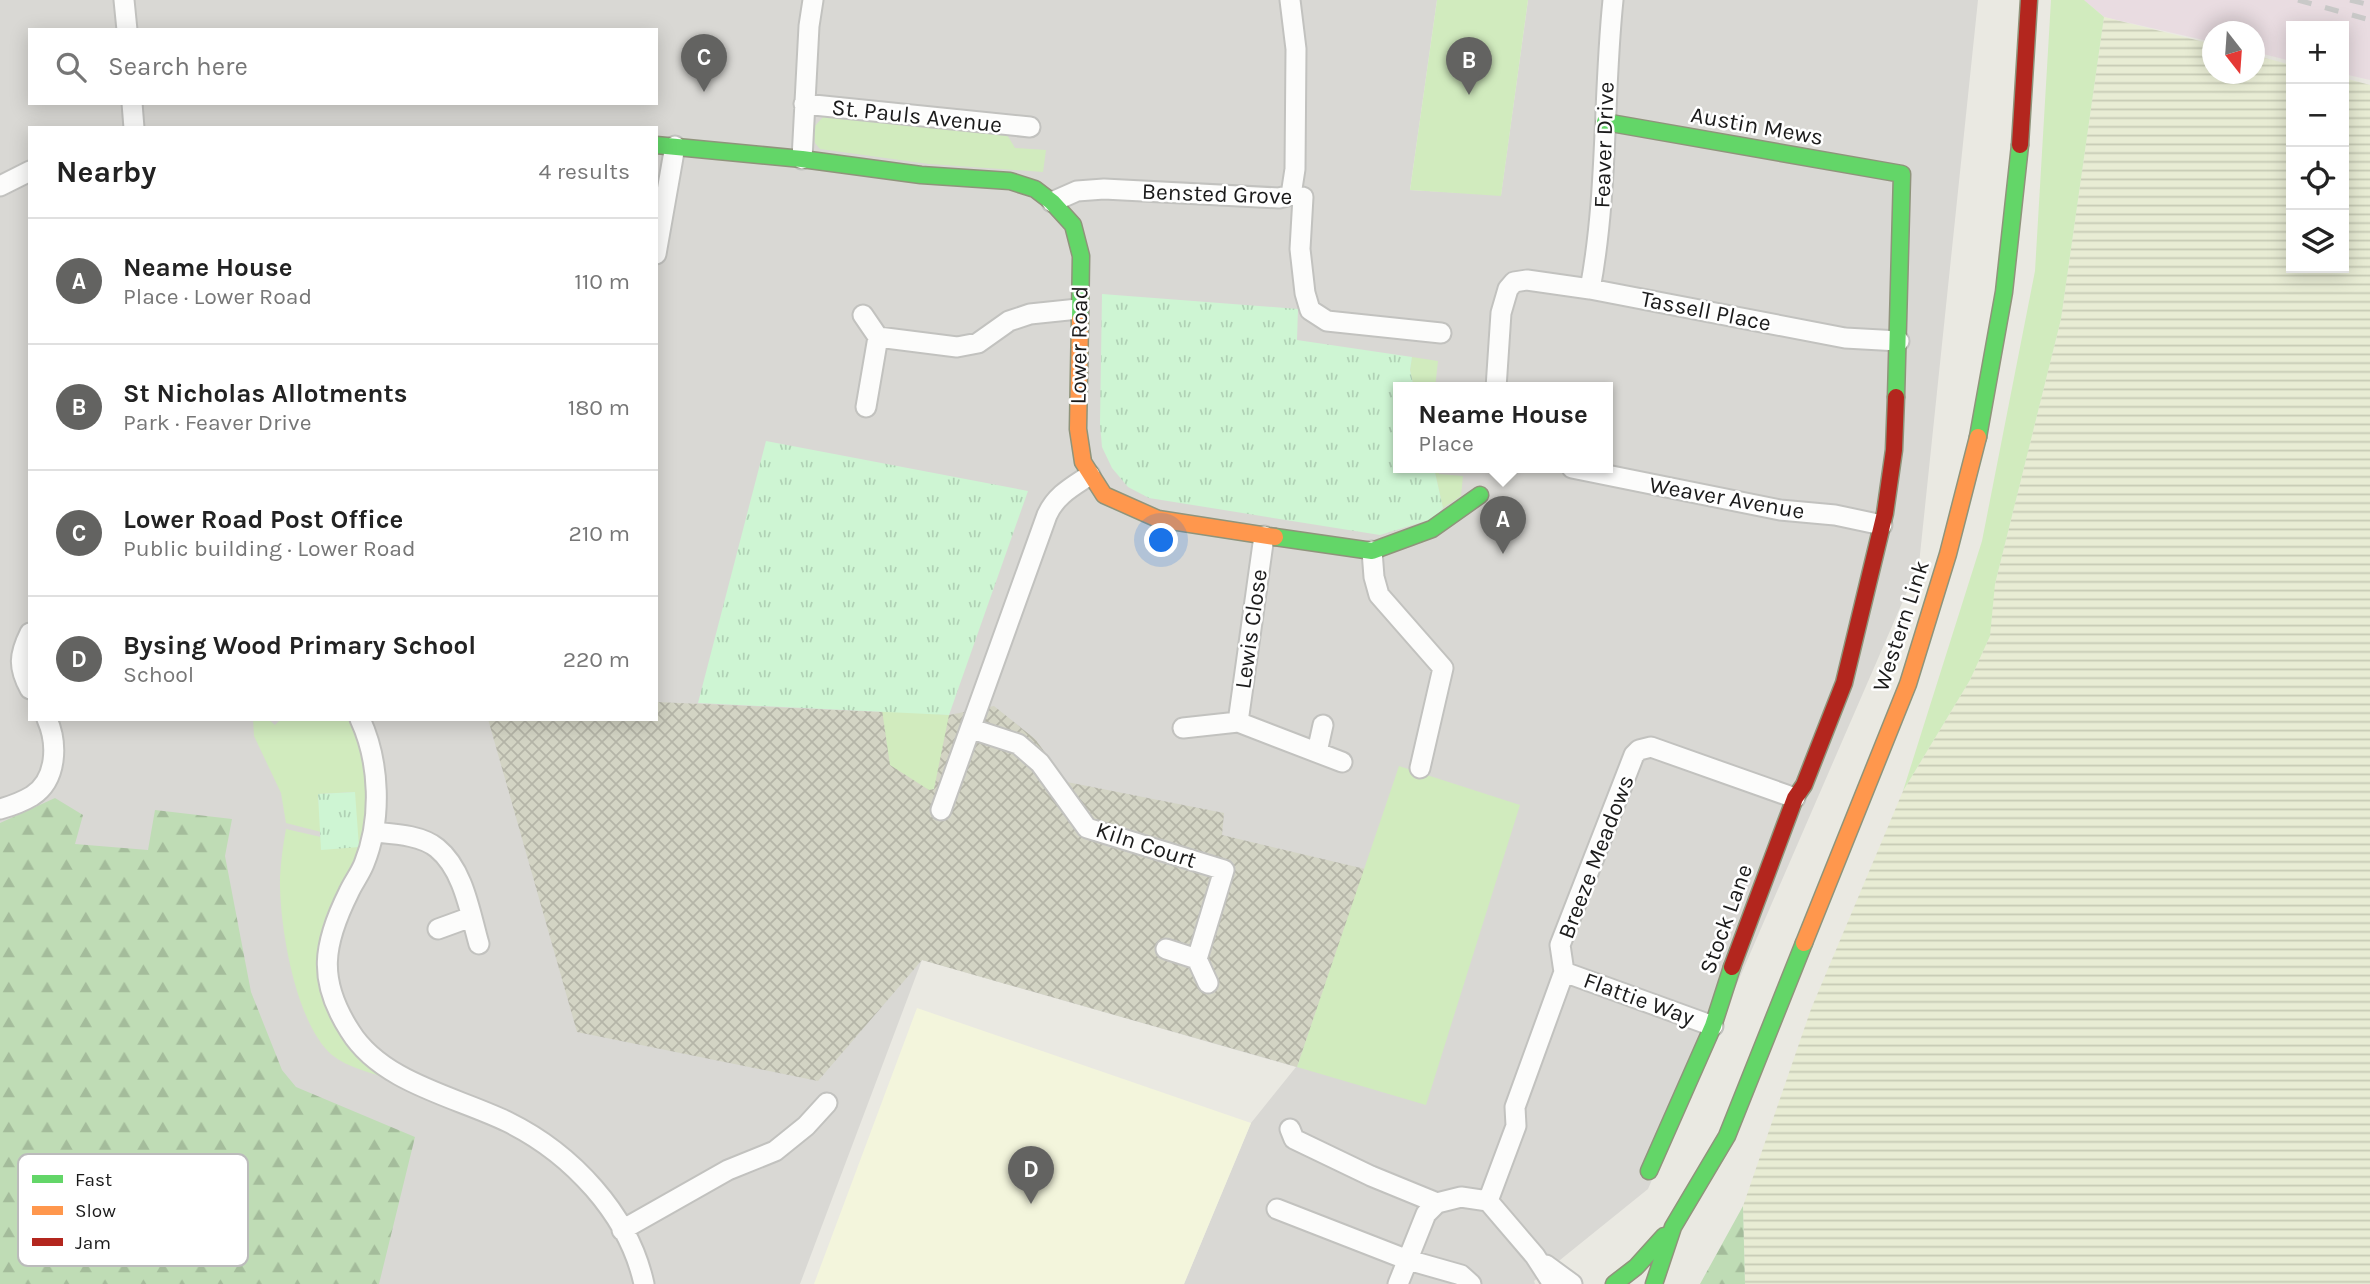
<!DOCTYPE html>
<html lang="en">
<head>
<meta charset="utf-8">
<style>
	:root { --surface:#fff; --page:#f6f6f6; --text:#222; --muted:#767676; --line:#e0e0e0; --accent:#636361 }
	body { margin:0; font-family:Karla,sans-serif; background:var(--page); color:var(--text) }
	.controls { position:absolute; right:21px; top:21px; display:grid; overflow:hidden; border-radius:0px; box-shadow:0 4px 18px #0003 }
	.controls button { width:63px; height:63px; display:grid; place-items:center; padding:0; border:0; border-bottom:2px solid var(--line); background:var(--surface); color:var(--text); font:35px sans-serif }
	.compass { position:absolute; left:2202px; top:21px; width:63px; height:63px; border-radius:50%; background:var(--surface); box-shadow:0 4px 18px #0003; rotate:163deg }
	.you { position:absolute; left:1162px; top:541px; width:24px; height:24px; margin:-18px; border:5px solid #fff; border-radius:50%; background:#1a73e8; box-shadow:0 0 0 10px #1a73e833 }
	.badge { display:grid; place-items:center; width:46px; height:46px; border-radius:50%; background:var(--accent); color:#fff; font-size:23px; font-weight:700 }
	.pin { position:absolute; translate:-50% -58px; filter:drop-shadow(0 2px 4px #0008) }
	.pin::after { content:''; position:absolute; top:37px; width:24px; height:21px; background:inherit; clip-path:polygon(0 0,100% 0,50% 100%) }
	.popup { position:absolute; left:1393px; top:382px; width:220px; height:91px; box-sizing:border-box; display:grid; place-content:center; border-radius:0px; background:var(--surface); filter:drop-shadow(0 2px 5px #0005); font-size:23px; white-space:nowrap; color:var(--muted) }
	.popup b { font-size:26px; color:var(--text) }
	.popup::after { content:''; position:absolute; left:50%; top:100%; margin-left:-14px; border:14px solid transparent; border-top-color:var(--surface) }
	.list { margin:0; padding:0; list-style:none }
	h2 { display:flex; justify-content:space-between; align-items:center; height:91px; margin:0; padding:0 28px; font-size:30px }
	h2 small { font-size:23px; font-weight:400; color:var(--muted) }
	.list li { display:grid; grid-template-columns:46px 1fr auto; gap:21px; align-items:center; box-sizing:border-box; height:126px; padding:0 28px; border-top:2px solid var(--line) }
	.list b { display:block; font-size:26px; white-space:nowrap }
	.list p { margin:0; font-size:23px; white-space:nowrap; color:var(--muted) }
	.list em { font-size:23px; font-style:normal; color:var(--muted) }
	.icon { flex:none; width:38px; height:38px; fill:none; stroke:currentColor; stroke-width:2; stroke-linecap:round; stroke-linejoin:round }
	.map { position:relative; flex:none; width:2370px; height:1284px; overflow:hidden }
	.search { position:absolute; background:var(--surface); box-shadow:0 4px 18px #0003; left:28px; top:28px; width:630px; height:77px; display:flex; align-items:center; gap:18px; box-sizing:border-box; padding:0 24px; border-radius:0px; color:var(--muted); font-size:26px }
	.panel { position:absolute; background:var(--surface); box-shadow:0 4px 18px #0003; left:28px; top:126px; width:630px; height:595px; border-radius:0px }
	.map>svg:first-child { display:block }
	.residential { fill:#d9d8d4; fill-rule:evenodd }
	.education { fill:#f3f5dc }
	.railway { fill:#e9dce1 }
	.construction { fill:url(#construction-cross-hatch) }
	.farmland { fill:url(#farmland-rules) }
	.grass { fill:#d1ebbe }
	.forest { fill:url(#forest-firs) }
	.park { fill:url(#park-tufts) }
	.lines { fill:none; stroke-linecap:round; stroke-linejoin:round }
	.street-casing { stroke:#c2c2bf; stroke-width:23 }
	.fast-casing { stroke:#8f947b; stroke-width:19 }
	.slow-casing { stroke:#8f947b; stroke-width:19 }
	.jam-casing { stroke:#8f947b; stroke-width:19 }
	.street { stroke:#fcfcfb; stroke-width:19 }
	.fast { stroke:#63d668; stroke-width:16 }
	.slow { stroke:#ff974d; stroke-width:16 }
	.jam { stroke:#b3261e; stroke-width:16 }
	.rail { stroke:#c9c9c8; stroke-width:5; stroke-dasharray:14 14; stroke-linecap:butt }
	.labels { text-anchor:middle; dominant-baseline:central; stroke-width:5; stroke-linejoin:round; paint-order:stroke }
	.street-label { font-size:23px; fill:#1b1b1b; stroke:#fff }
	.key { fill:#fff; stroke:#bbb; stroke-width:2 }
	.key-label { font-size:19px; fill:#1b1b1b }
</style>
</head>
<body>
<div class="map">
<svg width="2370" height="1284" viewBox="0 0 2370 1284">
	<defs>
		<pattern id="construction-cross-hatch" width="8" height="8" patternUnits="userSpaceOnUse" patternTransform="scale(1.75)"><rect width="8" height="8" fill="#d3d4c4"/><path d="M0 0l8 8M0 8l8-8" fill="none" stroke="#b5b5a8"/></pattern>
		<pattern id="farmland-rules" width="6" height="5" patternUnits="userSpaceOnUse" patternTransform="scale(1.75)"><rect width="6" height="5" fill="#e8ecd4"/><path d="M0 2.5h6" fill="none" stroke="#c6cab5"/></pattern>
		<pattern id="forest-firs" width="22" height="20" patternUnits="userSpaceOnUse" patternTransform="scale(1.75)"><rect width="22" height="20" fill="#bfdcb5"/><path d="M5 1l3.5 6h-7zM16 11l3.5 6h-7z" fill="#a4bc9b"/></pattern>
		<pattern id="park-tufts" width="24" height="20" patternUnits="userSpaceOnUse" patternTransform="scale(1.75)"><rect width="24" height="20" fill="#cef5d3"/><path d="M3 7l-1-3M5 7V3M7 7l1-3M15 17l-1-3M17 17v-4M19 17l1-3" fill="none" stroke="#b0d1b5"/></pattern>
	</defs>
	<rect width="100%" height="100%" fill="#eae9e2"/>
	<path class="residential" d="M 0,0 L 1437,0 L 1410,190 L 1501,195 L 1528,0 L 1978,0 L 1919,564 L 1648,1189 L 1534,1281 L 1535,1284 L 1184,1284 L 1251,1123 L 1296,1067 L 922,960 L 800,1284 L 0,1284 ZM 30,30 L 656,30 L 656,103 L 30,103 ZM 30,128 L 656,128 L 656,719 L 30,719 ZM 1398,388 L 1608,388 L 1608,468 L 1398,468 Z"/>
	<path class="education" d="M 917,1008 L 1251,1123 L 1184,1284 L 814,1284 Z"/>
	<path class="railway" d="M 2084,0 L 2370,0 L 2370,80 L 2344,74 L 2344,26 L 2291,26 L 2291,61 L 2255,52 L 2254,32 L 2212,32 L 2212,42 L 2104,17 Z"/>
	<path class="construction" d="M 656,702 L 949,715 L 994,706 L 1035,739 L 1067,782 L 1224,813 L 1222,835 L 1365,869 L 1297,1067 L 922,960 L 818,1081 L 577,1032 L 488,719 L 656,719 Z"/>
	<path class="farmland" d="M 2104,17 L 2212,44 L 2212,74 L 2254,74 L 2255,55 L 2291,65 L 2291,268 L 2344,268 L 2344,78 L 2370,85 L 2370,1284 L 1745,1284 L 1743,1206 L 1811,1009 L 1903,791 L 1970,680 L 1990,636 L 1994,588 L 2061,319 Z"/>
	<path class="grass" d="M 1437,0 L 1528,0 L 1501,196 L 1410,190 Z
		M 2051,0 L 2084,0 L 2104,17 L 2061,319 L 1995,584 L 1990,636 L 1970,680 L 1903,791 L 1982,541 L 2035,271 Z
		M 824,116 L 1006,133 L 1015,148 L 1046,150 L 1043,172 L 929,164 L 820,149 L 815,143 L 813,128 Z
		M 1412,357 L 1438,361 L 1435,388 L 1414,388 L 1410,370 Z
		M 1434,468 L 1439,468 L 1439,474 L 1463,476 L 1461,496 L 1443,508 Z
		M 882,710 L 949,715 L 934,789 L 929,790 L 890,765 Z
		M 253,719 L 268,719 L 275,725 L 281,719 L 352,719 C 362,754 377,804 363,840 C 353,866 336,890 326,916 C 321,929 320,945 319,959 C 315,1021 348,1045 392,1080 C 373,1073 348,1068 332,1055 C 295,1023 279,924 280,877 C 281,860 283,845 286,829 L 321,837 L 321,850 L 355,792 L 318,794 L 321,832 L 286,823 L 281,793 L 254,736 Z
		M 1399,766 L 1520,805 L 1426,1105 L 1297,1067 Z"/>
	<path class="forest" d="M 55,798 L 83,815 L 75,844 L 148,850 L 155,810 L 232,819 L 225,856 L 251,992 L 282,1070 L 296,1087 L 415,1137 L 379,1284 L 0,1284 L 0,823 Z
		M 1743,1206 L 1745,1284 L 1700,1284 Z"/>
	<path class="park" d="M 1102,294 L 1298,309 L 1297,340 L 1412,357 L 1410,370 L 1414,388 L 1398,388 L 1398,468 L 1434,468 L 1443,508 L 1435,518 L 1380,535 L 1149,498 L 1128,487 L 1112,468 L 1102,447 L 1100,424 Z
		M 766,441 L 1028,491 L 949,715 L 698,703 Z
		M 355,792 L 359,847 L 321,850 L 318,794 Z"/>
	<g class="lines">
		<g class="street-casing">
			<path id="street" d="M 124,0 L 127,30
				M 1290,0 L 1296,49 L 1295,169 L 1291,195
				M 132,103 L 134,128
				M 804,104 L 1030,127
				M 802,159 L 809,26 L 813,0
				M 0,186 L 30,171
				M 1052,202 L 1077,191 L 1104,189 L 1279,198 L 1291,195 L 1303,197 L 1300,249 L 1305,293 L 1310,310 L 1327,321 L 1441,333
				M 656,254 L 675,146
				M 1590,289 C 1608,194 1603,96 1613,0
				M 863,315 L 878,337
				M 1496,388 L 1501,313 L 1508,289 L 1514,282 L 1527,280 L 1590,289 L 1845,338 L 1899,341
				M 866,407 L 878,337 L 957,347 L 978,343 L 1009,321 L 1030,314 L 1078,309
				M 1572,468 L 1780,510 L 1835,515 L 1882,525
				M 1372,551 L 1374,577 L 1379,595 L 1443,668 L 1420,768
				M 30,633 C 19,655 18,667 30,689
				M 360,719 C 380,762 382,820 364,864 C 360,874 353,883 349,892 C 323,944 317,980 350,1031 C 382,1083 457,1097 508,1122 C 571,1153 629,1214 644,1284
				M 1238,722 L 1264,536
				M 1183,728 L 1238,722 L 1342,762
				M 972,729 L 1018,744 L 1040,763 L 1087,828 L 1224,870 L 1197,959
				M 1317,752 L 1323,725
				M 0,809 C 11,806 22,802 32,796 C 57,780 58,744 47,719
				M 941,810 L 1047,515 C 1056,495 1072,487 1090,475
				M 374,832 C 394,834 421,835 437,848 C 464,870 470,913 479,944
				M 438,929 L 471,917
				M 1166,949 L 1197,959 L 1208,983
				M 1564,972 L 1713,1026
				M 1290,1129 L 1294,1139 L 1371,1176 L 1437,1203
				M 1488,1201 L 1516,1126 L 1515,1107 L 1564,972 L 1560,945 L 1634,755 L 1639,750 L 1651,747 L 1795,798
				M 1277,1209 L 1408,1260 L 1461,1275 L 1471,1284
				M 622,1230 L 728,1170 L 775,1151 L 806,1126 L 827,1103
				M 1546,1265 L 1572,1284
				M 1398,1284 L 1426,1214 L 1437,1203 L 1461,1197 L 1488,1201 L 1535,1256 L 1553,1284"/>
		</g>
		<g class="fast-casing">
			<path id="fast" d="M 1605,122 L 1902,174 L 1896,397
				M 656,145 L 802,159 L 921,175 L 1010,181 L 1035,189 L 1052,202 L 1073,225 L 1081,256 L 1080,320
				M 1978,437 L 2004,292 L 2020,145
				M 1275,537 L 1372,551 L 1432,529 L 1480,495
				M 1649,1171 L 1713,1026 L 1732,967
				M 1614,1284 L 1636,1267 L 1664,1236
				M 1654,1284 L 1673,1227 L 1727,1136 L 1804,943"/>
		</g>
		<g class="slow-casing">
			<path id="slow" d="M 1080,320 L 1078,429 L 1083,462 L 1104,495 L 1158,519 L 1275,537
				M 1804,943 L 1908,684 L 1948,554 L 1978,437"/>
		</g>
		<g class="jam-casing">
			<path id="jam" d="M 2020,145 L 2029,0
				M 1732,967 L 1795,798 L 1804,785 L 1844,683 L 1885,513 L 1894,450 L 1896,397"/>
		</g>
		<use href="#street" class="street"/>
		<use href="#fast" class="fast"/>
		<use href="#slow" class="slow"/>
		<use href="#jam" class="jam"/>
		<path class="rail" d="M 2298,0 L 2370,20
			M 2350,0 L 2370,5"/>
	</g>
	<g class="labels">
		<g class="street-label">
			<text transform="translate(917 116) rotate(6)">St. Pauls Avenue</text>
			<text transform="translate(1757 126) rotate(10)">Austin Mews</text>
			<text transform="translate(1604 145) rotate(-88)">Feaver Drive</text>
			<text transform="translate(1217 194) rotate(2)">Bensted Grove</text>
			<text transform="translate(1706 311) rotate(11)">Tassell Place</text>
			<text transform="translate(1079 345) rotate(-89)">Lower Road</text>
			<text transform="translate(1727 498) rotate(10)">Weaver Avenue</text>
			<text transform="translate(1901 626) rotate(-72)">Western Link</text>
			<text transform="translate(1251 629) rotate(-82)">Lewis Close</text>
			<text transform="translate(1146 845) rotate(18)">Kiln Court</text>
			<text transform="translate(1596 857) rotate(-69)">Breeze Meadows</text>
			<text transform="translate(1726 919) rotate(-70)">Stock Lane</text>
			<text transform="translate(1639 999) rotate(20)">Flattie Way</text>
		</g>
	</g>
	<rect x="18" y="1154" width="230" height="112" rx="10" class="key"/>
	<rect x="32" y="1175" width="31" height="8" fill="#63d668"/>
	<rect x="32" y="1206" width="31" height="9" fill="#ff974d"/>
	<rect x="32" y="1238" width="31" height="8" fill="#b3261e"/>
	<g class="key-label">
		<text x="75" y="1186">Fast</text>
		<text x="75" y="1217">Slow</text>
		<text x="75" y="1249">Jam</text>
	</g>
</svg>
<div class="controls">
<button>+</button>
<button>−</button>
<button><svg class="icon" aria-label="locate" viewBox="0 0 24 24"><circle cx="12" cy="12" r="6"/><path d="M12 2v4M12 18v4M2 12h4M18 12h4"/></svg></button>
<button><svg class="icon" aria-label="layers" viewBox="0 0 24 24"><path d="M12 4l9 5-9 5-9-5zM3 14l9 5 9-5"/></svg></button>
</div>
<svg class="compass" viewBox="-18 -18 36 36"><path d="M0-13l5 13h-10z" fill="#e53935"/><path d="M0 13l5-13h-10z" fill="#767676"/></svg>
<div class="you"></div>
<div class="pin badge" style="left:1503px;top:554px">A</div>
<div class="popup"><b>Neame House</b>Place</div>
<div class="pin badge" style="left:1469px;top:95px">B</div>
<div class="pin badge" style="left:704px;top:92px">C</div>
<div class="pin badge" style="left:1031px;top:1204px">D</div>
<div class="search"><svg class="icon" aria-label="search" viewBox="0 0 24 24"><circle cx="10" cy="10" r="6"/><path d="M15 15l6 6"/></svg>Search here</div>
<section class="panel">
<h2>Nearby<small>4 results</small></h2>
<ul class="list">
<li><span class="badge">A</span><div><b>Neame House</b><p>Place · Lower Road</p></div><em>110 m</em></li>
<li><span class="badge">B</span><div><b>St Nicholas Allotments</b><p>Park · Feaver Drive</p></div><em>180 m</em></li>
<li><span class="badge">C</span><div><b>Lower Road Post Office</b><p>Public building · Lower Road</p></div><em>210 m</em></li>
<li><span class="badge">D</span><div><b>Bysing Wood Primary School</b><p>School</p></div><em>220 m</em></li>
</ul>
</section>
</div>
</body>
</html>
